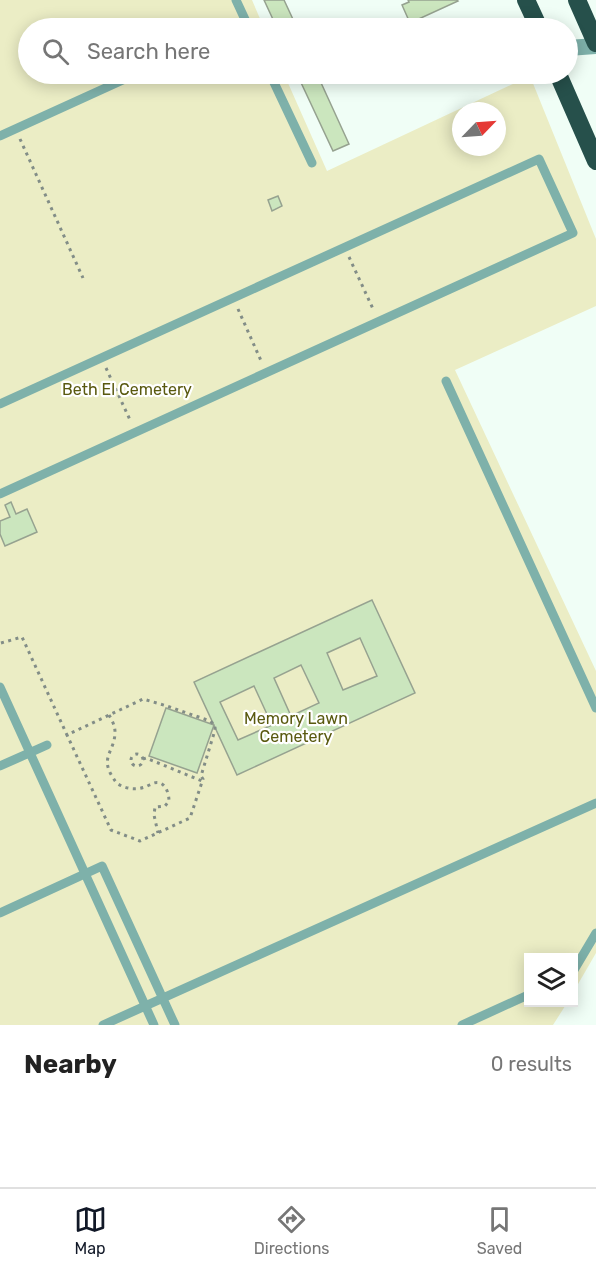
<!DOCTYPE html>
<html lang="en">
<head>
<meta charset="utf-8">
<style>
	:root { --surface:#fff; --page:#f6f6f6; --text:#222; --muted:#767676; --line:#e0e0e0; --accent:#111827 }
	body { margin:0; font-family:Rubik,sans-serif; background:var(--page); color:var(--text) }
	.controls { position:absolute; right:18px; bottom:18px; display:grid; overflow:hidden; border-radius:0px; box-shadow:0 3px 15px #0003 }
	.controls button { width:54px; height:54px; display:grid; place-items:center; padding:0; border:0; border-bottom:2px solid var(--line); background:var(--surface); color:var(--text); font:30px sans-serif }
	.compass { position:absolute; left:452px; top:102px; width:54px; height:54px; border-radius:50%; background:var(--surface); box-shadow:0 3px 15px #0003; rotate:65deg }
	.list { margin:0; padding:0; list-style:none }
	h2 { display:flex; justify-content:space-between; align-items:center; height:78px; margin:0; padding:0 24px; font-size:26px }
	h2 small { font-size:20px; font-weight:400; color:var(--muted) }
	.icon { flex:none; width:33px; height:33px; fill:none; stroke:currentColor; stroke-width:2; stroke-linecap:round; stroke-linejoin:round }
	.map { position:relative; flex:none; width:596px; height:1025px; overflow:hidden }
	.search { position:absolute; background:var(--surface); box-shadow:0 3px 15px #0003; left:18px; right:18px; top:18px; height:66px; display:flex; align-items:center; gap:15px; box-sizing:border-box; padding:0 21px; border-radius:33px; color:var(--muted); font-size:22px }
	.sheet { height:162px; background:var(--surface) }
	nav { display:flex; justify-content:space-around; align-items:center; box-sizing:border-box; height:84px; border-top:2px solid var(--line); background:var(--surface); font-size:16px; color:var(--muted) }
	nav a { display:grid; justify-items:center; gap:3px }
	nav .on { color:var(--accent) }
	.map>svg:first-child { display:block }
	.green { fill:#ebedc5; fill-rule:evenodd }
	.building { fill:#cbe6be; stroke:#96a290; stroke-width:1.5; fill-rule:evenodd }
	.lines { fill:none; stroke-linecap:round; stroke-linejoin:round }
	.path { stroke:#828d87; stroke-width:3; stroke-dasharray:3 4.5; stroke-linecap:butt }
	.service { stroke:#7eb1aa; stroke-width:9 }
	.minor { stroke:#7eb1aa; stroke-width:16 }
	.motorway { stroke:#26504b; stroke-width:18 }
	.labels { text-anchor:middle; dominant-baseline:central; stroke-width:4.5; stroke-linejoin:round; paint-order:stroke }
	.park-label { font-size:16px; fill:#59590f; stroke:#fff }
</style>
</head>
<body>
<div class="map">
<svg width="596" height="1025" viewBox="0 0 596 1025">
	<rect width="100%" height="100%" fill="#f0fef6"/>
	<path class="green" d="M 0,0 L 252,0 L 264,28 L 28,28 L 28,74 L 284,74 L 327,171 L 530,76 L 596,239 L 596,306 L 455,370 L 596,671 L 596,953 L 574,991 L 574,958 L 528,958 L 528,1002 L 567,1003 L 553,1025 L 0,1025 ZM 461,111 L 497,111 L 497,147 L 461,147 Z"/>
	<path class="building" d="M 264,0 L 284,0 L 297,28 L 277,28 Z
		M 408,0 L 457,0 L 458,1 L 410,23 L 402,5 L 409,2 Z
		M 297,74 L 317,74 L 349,144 L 333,151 Z
		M 278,196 L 282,206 L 272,211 L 268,200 Z
		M 11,502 L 16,514 L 27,509 L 37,532 L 5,546 L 0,534 L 0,521 L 10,517 L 5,505 Z
		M 372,600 L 415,693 L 237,775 L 194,682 ZM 360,638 L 377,676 L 343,690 L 327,653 ZM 301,665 L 319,703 L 291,716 L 274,678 ZM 254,686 L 272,725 L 238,740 L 220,702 Z
		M 166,708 L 214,725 L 197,773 L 149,756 Z"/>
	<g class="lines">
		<path class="path" d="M 20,139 L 83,278
			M 349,257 L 374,311
			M 238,309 L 262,363
			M 106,368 L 131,422
			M 1,643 L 22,637 L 67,735 L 143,699 L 167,706 L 210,721 L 215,725 L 215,730 L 201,776 L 203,779 L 190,818 L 140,841 L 111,830 L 67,735
			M 109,715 C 112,720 115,726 115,732 C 115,751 100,757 112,776 C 115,781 115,781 118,784 C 126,789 136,790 145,787 C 148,786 151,784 154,783 C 165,780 169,793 169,801 L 165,806 L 155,807 L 154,815 L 158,833
			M131 760a6 6 0 1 1 12 0a6 6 0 1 1-12 0Z
			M 143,759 L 146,758 L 202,781"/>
		<path class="service" d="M 236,0 L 249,28
			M 235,28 L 246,23
			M 270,74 L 312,163
			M 0,136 L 136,74
			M 446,381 L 596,708
			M 0,404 L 539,159 L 573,233 L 0,494
			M 0,687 L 154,1025
			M 0,766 L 47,745
			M 0,913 L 102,866 L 175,1025
			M 574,970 L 596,933
			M 103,1025 L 596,803
			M 462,1025 L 528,995"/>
		<path class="minor" d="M 568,48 L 596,46"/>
		<path class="motorway" d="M 526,0 L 539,28
			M 577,0 L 596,43
			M 558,74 L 596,161"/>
	</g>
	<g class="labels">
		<g class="park-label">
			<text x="127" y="389">Beth El Cemetery</text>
			<text x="296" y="718">Memory Lawn<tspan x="296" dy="18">Cemetery</tspan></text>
		</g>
	</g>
</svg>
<div class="controls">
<button><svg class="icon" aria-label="layers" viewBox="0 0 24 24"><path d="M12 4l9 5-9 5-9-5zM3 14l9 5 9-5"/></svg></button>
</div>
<svg class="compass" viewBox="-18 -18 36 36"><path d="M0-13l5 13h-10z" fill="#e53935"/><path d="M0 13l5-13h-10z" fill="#767676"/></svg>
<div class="search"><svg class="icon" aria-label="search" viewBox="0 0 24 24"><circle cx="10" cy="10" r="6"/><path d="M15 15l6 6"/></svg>Search here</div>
</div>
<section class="sheet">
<h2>Nearby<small>0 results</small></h2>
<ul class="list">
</ul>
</section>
<nav>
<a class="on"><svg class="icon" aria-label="map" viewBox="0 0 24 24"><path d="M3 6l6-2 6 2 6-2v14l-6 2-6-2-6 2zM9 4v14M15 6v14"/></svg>Map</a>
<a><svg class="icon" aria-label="directions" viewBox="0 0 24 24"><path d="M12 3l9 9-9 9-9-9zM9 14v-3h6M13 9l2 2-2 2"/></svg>Directions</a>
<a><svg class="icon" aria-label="saved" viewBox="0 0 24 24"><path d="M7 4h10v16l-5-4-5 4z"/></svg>Saved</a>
</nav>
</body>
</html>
